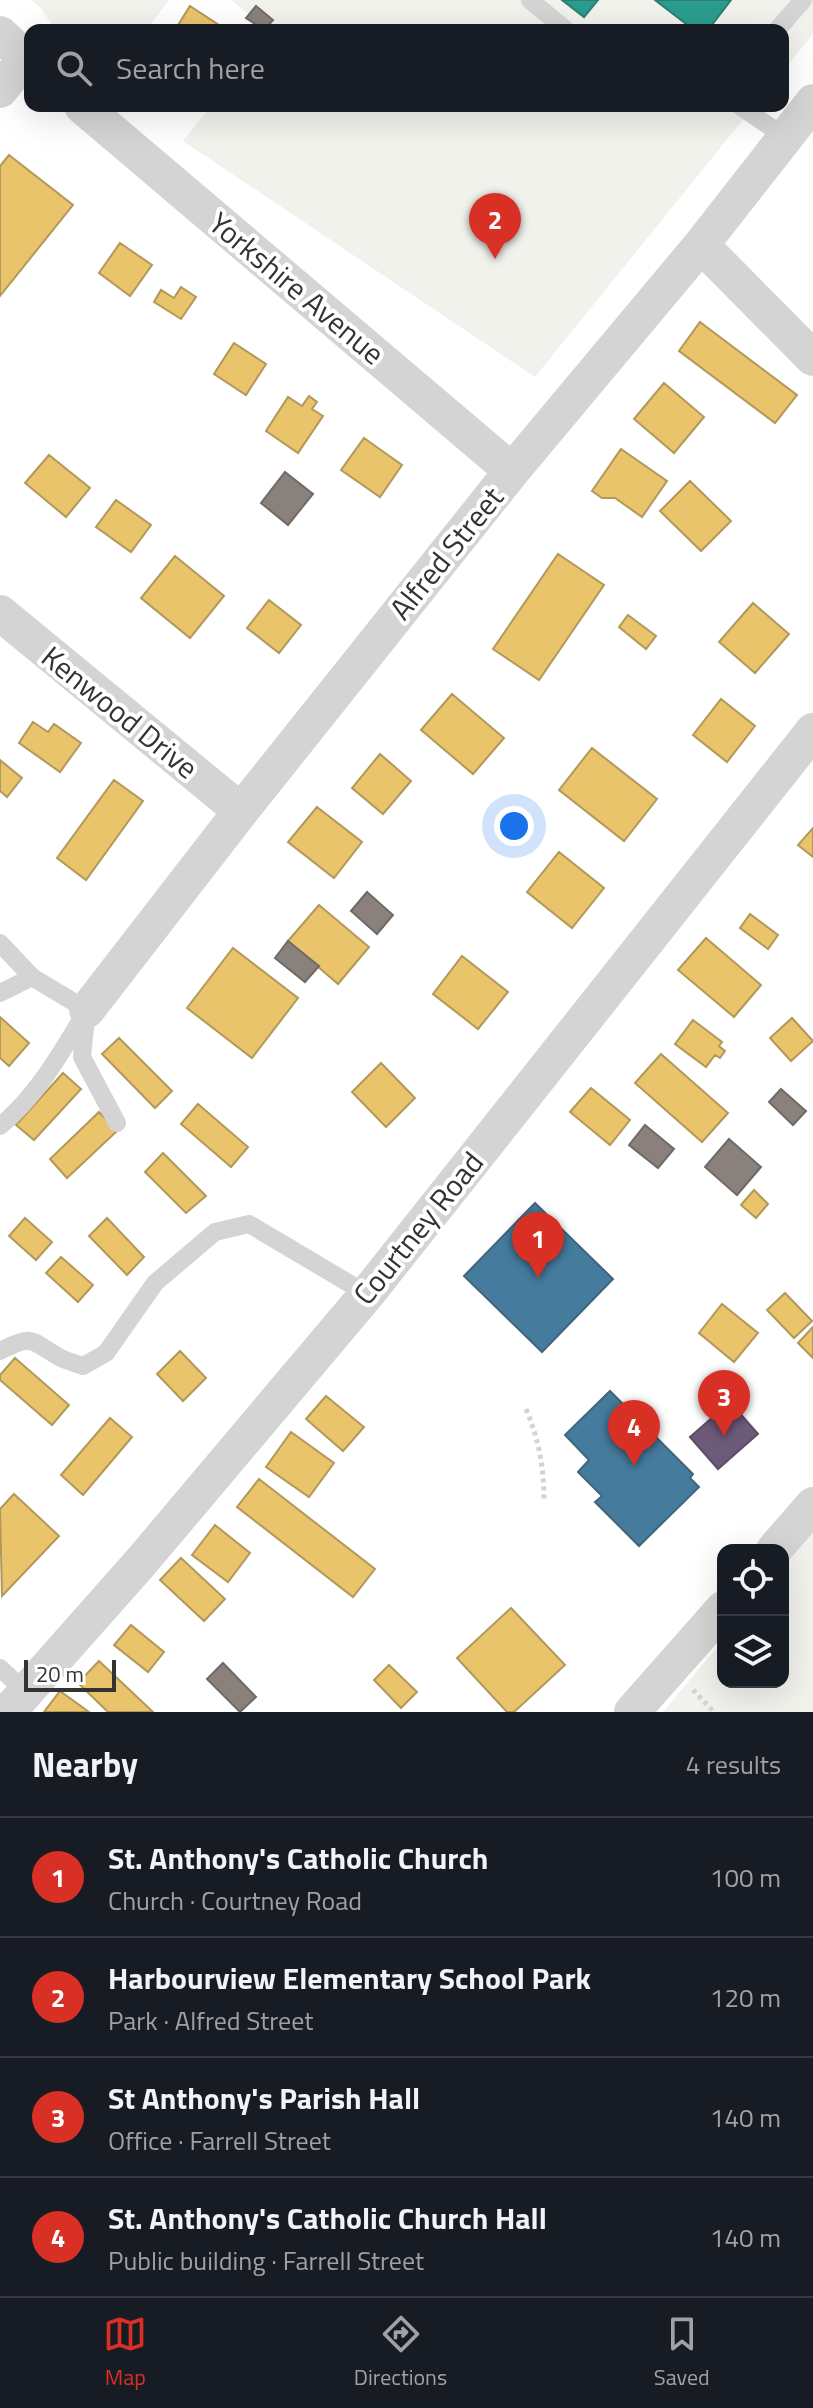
<!DOCTYPE html>
<html lang="en">
<head>
<meta charset="utf-8">
<style>
	:root { --surface:#171b24; --page:#20242c; --text:#f1f3f6; --muted:#9ea1a6; --line:#363941; --accent:#d93025 }
	body { margin:0; font-family:"Titillium Web",sans-serif; background:var(--page); color:var(--text) }
	.controls { position:absolute; right:24px; bottom:24px; display:grid; overflow:hidden; border-radius:16px; box-shadow:0 8px 32px #0002 }
	.controls button { width:72px; height:72px; display:grid; place-items:center; padding:0; border:0; border-bottom:2px solid var(--line); background:var(--surface); color:var(--text); font:40px sans-serif }
	.scale { position:absolute; left:24px; bottom:20px; width:92px; box-sizing:border-box; padding-left:8px; border:4px solid #333; border-top:0; font-size:22px; line-height:28px; white-space:nowrap; color:#333; -webkit-text-stroke:6px #fff; paint-order:stroke }
	.you { position:absolute; left:514px; top:826px; width:28px; height:28px; margin:-20px; border:6px solid #fff; border-radius:50%; background:#1a73e8; box-shadow:0 0 0 12px #1a73e833 }
	.badge { display:grid; place-items:center; width:52px; height:52px; border-radius:50%; background:var(--accent); color:#fff; font-size:26px; font-weight:700 }
	.pin { position:absolute; translate:-50% -66px; filter:drop-shadow(0 2px 4px #0008) }
	.pin::after { content:''; position:absolute; top:42px; width:28px; height:24px; background:inherit; clip-path:polygon(0 0,100% 0,50% 100%) }
	.list { margin:0; padding:0; list-style:none }
	h2 { display:flex; justify-content:space-between; align-items:center; height:104px; margin:0; padding:0 32px; font-size:34px }
	h2 small { font-size:26px; font-weight:400; color:var(--muted) }
	.list li { display:grid; grid-template-columns:52px 1fr auto; gap:24px; align-items:center; box-sizing:border-box; height:120px; padding:0 32px; border-top:2px solid var(--line) }
	.list b { display:block; font-size:30px; white-space:nowrap }
	.list p { margin:0; font-size:26px; white-space:nowrap; color:var(--muted) }
	.list em { font-size:26px; font-style:normal; color:var(--muted) }
	.icon { flex:none; width:44px; height:44px; fill:none; stroke:currentColor; stroke-width:2; stroke-linecap:round; stroke-linejoin:round }
	.map { position:relative; flex:none; width:813px; height:1712px; overflow:hidden }
	.search { position:absolute; background:var(--surface); box-shadow:0 8px 32px #0002; left:24px; right:24px; top:24px; height:88px; display:flex; align-items:center; gap:20px; box-sizing:border-box; padding:0 28px; border-radius:16px; color:var(--muted); font-size:30px }
	.sheet { height:584px; background:var(--surface) }
	nav { display:flex; justify-content:space-around; align-items:center; box-sizing:border-box; height:112px; border-top:2px solid var(--line); background:var(--surface); font-size:22px; color:var(--muted) }
	nav a { display:grid; justify-items:center; gap:4px }
	nav .on { color:var(--accent) }
	.map>svg:first-child { display:block }
	.green { fill:#f1f2ec }
	.homes { fill:#e9c46a; stroke:#b2985a; stroke-width:2 }
	.offices { fill:#6d597a; stroke:#5c4e65; stroke-width:2 }
	.schools { fill:#2a9d8f; stroke:#2d7d73; stroke-width:2 }
	.public { fill:#457b9d; stroke:#40657d; stroke-width:2 }
	.industry { fill:#8a817c; stroke:#706a66; stroke-width:2 }
	.lines { fill:none; stroke-linecap:round; stroke-linejoin:round }
	.path { stroke:#d3d3d3; stroke-width:5; stroke-dasharray:4 4; stroke-linecap:butt }
	.service { stroke:#d4d4d4; stroke-width:18 }
	.minor { stroke:#d4d4d4; stroke-width:36 }
	.labels { text-anchor:middle; dominant-baseline:central; stroke-width:8; stroke-linejoin:round; paint-order:stroke }
	.street-label { font-size:30px; fill:#333; stroke:#fff }
</style>
</head>
<body>
<div class="map">
<svg width="813" height="1712" viewBox="0 0 813 1712">
	<rect width="100%" height="100%" fill="#fff"/>
	<path class="green" d="M 31,0 L 169,0 L 146,30 L 55,30 L 41,8 Z
		M 231,0 L 813,0 L 813,34 L 783,71 L 783,30 L 268,30 Z
		M 211,106 L 754,106 L 535,377 L 183,141 Z
		M 813,1531 L 813,1712 L 663,1712 L 723,1640 L 723,1682 L 783,1682 L 783,1567 Z"/>
	<path class="homes" d="M 190,6 L 225,29 L 224,30 L 175,30 Z
		M 9,155 L 73,205 L 0,296 L 0,166 Z
		M 120,243 L 152,265 L 130,296 L 99,273 Z
		M 181,287 L 196,297 L 181,319 L 154,302 L 161,290 L 174,298 Z
		M 700,322 L 797,395 L 775,423 L 679,351 Z
		M 234,343 L 266,364 L 246,395 L 214,374 Z
		M 664,383 L 704,417 L 674,453 L 634,419 Z
		M 309,396 L 317,402 L 312,409 L 323,416 L 298,453 L 266,431 L 288,397 L 302,406 Z
		M 364,438 L 402,465 L 380,497 L 341,470 Z
		M 621,449 L 667,481 L 642,517 L 615,498 L 602,498 L 592,491 Z
		M 49,455 L 90,488 L 66,517 L 25,483 Z
		M 690,481 L 731,521 L 701,551 L 660,511 Z
		M 116,500 L 151,525 L 131,552 L 96,527 Z
		M 558,554 L 604,585 L 539,680 L 493,649 Z
		M 175,556 L 224,596 L 190,638 L 141,598 Z
		M 269,600 L 301,625 L 279,653 L 247,628 Z
		M 753,603 L 789,634 L 755,673 L 719,642 Z
		M 628,615 L 656,636 L 646,649 L 619,627 Z
		M 452,694 L 504,738 L 473,774 L 421,730 Z
		M 721,699 L 755,726 L 727,762 L 693,735 Z
		M 33,722 L 48,732 L 54,724 L 81,743 L 60,772 L 19,743 Z
		M 592,748 L 657,799 L 624,841 L 559,790 Z
		M 380,754 L 411,781 L 383,814 L 352,788 Z
		M 0,760 L 22,778 L 7,797 L 0,791 Z
		M 114,780 L 143,801 L 86,880 L 57,858 Z
		M 317,807 L 362,842 L 334,878 L 288,842 Z
		M 813,828 L 813,857 L 798,845 Z
		M 559,852 L 604,888 L 572,928 L 527,892 Z
		M 319,905 L 369,947 L 338,984 L 288,941 Z
		M 750,914 L 778,935 L 768,949 L 740,928 Z
		M 706,938 L 761,985 L 734,1017 L 678,970 Z
		M 233,948 L 298,998 L 252,1058 L 187,1008 Z
		M 462,956 L 508,992 L 478,1029 L 433,994 Z
		M 0,1017 L 29,1043 L 9,1066 L 0,1058 Z
		M 792,1018 L 813,1041 L 791,1061 L 770,1038 Z
		M 693,1020 L 722,1042 L 719,1046 L 725,1051 L 720,1058 L 715,1055 L 706,1067 L 675,1044 Z
		M 119,1038 L 172,1091 L 155,1108 L 102,1054 Z
		M 661,1054 L 728,1113 L 702,1142 L 635,1083 Z
		M 381,1063 L 415,1098 L 386,1127 L 352,1092 Z
		M 63,1073 L 81,1089 L 34,1140 L 16,1125 Z
		M 591,1088 L 630,1120 L 610,1145 L 570,1112 Z
		M 198,1104 L 248,1147 L 231,1167 L 181,1124 Z
		M 99,1112 L 117,1131 L 67,1178 L 50,1159 Z
		M 163,1153 L 206,1196 L 186,1213 L 145,1172 Z
		M 754,1190 L 768,1204 L 756,1218 L 741,1205 Z
		M 25,1218 L 52,1242 L 36,1260 L 9,1236 Z
		M 107,1218 L 144,1257 L 127,1275 L 89,1236 Z
		M 61,1257 L 93,1285 L 78,1302 L 46,1273 Z
		M 785,1293 L 812,1321 L 794,1338 L 767,1310 Z
		M 722,1304 L 758,1333 L 734,1362 L 699,1333 Z
		M 813,1327 L 813,1358 L 798,1343 Z
		M 180,1351 L 206,1378 L 183,1401 L 157,1374 Z
		M 15,1358 L 69,1405 L 52,1425 L 0,1380 L 0,1375 Z
		M 326,1396 L 364,1427 L 343,1451 L 306,1419 Z
		M 110,1418 L 132,1437 L 83,1495 L 61,1475 Z
		M 291,1432 L 334,1463 L 309,1497 L 266,1467 Z
		M 259,1479 L 375,1569 L 353,1597 L 237,1507 Z
		M 14,1494 L 59,1536 L 2,1596 L 0,1509 Z
		M 215,1525 L 250,1553 L 228,1582 L 192,1555 Z
		M 181,1558 L 225,1599 L 204,1621 L 160,1580 Z
		M 511,1608 L 565,1665 L 514,1712 L 507,1712 L 457,1658 Z
		M 131,1625 L 164,1652 L 148,1672 L 114,1645 Z
		M 99,1661 L 153,1712 L 108,1712 L 78,1683 Z
		M 389,1665 L 417,1692 L 401,1708 L 374,1680 Z
		M 60,1691 L 89,1712 L 44,1712 Z"/>
	<path class="offices" d="M 730,1402 L 758,1434 L 718,1469 L 690,1437 Z"/>
	<path class="schools" d="M 562,0 L 598,0 L 584,17 Z
		M 655,0 L 731,0 L 708,30 L 694,30 Z"/>
	<path class="public" d="M 535,1203 L 613,1279 L 542,1352 L 464,1276 Z
		M 610,1391 L 693,1474 L 690,1478 L 699,1487 L 639,1546 L 595,1502 L 602,1496 L 578,1472 L 589,1460 L 565,1435 Z"/>
	<path class="industry" d="M 256,6 L 273,20 L 264,30 L 246,18 Z
		M 285,472 L 313,494 L 288,525 L 261,503 Z
		M 367,892 L 393,915 L 377,934 L 351,911 Z
		M 288,941 L 319,966 L 305,982 L 275,958 Z
		M 781,1089 L 806,1111 L 793,1125 L 769,1102 Z
		M 645,1125 L 674,1149 L 658,1168 L 629,1145 Z
		M 729,1139 L 761,1167 L 737,1195 L 705,1167 Z
		M 223,1663 L 256,1697 L 240,1712 L 207,1679 Z"/>
	<g class="lines">
		<path class="path" d="M 526,1409 C 539,1440 544,1467 544,1501
			M 693,1690 L 714,1712"/>
		<path class="service" d="M 530,0 L 566,30
			M 777,30 L 803,0
			M 740,106 L 785,137
			M 0,943 L 32,977 L 87,1010 C 62,1051 38,1095 0,1126
			M 0,993 L 32,977
			M 86,1017 L 82,1057 L 117,1123
			M 0,1351 C 34,1334 29,1340 59,1357 C 66,1361 75,1363 83,1366 L 106,1353 L 155,1283 L 215,1232 L 249,1224 L 367,1294
			M 0,1668 L 26,1692"/>
		<path class="minor" d="M 0,34 L 30,62
			M 0,90 L 26,58
			M 82,106 L 512,471
			M 701,245 L 813,358
			M 0,613 L 241,811
			M 87,1010 L 241,811 L 512,471 L 701,245 L 813,102
			M 774,1550 L 813,1505
			M 8,1712 L 141,1562 L 367,1294 L 813,731
			M 632,1712 L 723,1609"/>
	</g>
	<g class="labels">
		<g class="street-label">
			<text transform="translate(297 288) rotate(40)">Yorkshire Avenue</text>
			<text transform="translate(446 553) rotate(-51)">Alfred Street</text>
			<text transform="translate(120 712) rotate(39)">Kenwood Drive</text>
			<text transform="translate(418 1228) rotate(-51)">Courtney Road</text>
		</g>
	</g>
</svg>
<div class="controls">
<button><svg class="icon" aria-label="locate" viewBox="0 0 24 24"><circle cx="12" cy="12" r="6"/><path d="M12 2v4M12 18v4M2 12h4M18 12h4"/></svg></button>
<button><svg class="icon" aria-label="layers" viewBox="0 0 24 24"><path d="M12 4l9 5-9 5-9-5zM3 14l9 5 9-5"/></svg></button>
</div>
<div class="scale">20 m</div>
<div class="you"></div>
<div class="pin badge" style="left:538px;top:1278px">1</div>
<div class="pin badge" style="left:495px;top:259px">2</div>
<div class="pin badge" style="left:724px;top:1436px">3</div>
<div class="pin badge" style="left:634px;top:1466px">4</div>
<div class="search"><svg class="icon" aria-label="search" viewBox="0 0 24 24"><circle cx="10" cy="10" r="6"/><path d="M15 15l6 6"/></svg>Search here</div>
</div>
<section class="sheet">
<h2>Nearby<small>4 results</small></h2>
<ul class="list">
<li><span class="badge">1</span><div><b>St. Anthony's Catholic Church</b><p>Church · Courtney Road</p></div><em>100 m</em></li>
<li><span class="badge">2</span><div><b>Harbourview Elementary School Park</b><p>Park · Alfred Street</p></div><em>120 m</em></li>
<li><span class="badge">3</span><div><b>St Anthony's Parish Hall</b><p>Office · Farrell Street</p></div><em>140 m</em></li>
<li><span class="badge">4</span><div><b>St. Anthony's Catholic Church Hall</b><p>Public building · Farrell Street</p></div><em>140 m</em></li>
</ul>
</section>
<nav>
<a class="on"><svg class="icon" aria-label="map" viewBox="0 0 24 24"><path d="M3 6l6-2 6 2 6-2v14l-6 2-6-2-6 2zM9 4v14M15 6v14"/></svg>Map</a>
<a><svg class="icon" aria-label="directions" viewBox="0 0 24 24"><path d="M12 3l9 9-9 9-9-9zM9 14v-3h6M13 9l2 2-2 2"/></svg>Directions</a>
<a><svg class="icon" aria-label="saved" viewBox="0 0 24 24"><path d="M7 4h10v16l-5-4-5 4z"/></svg>Saved</a>
</nav>
</body>
</html>
